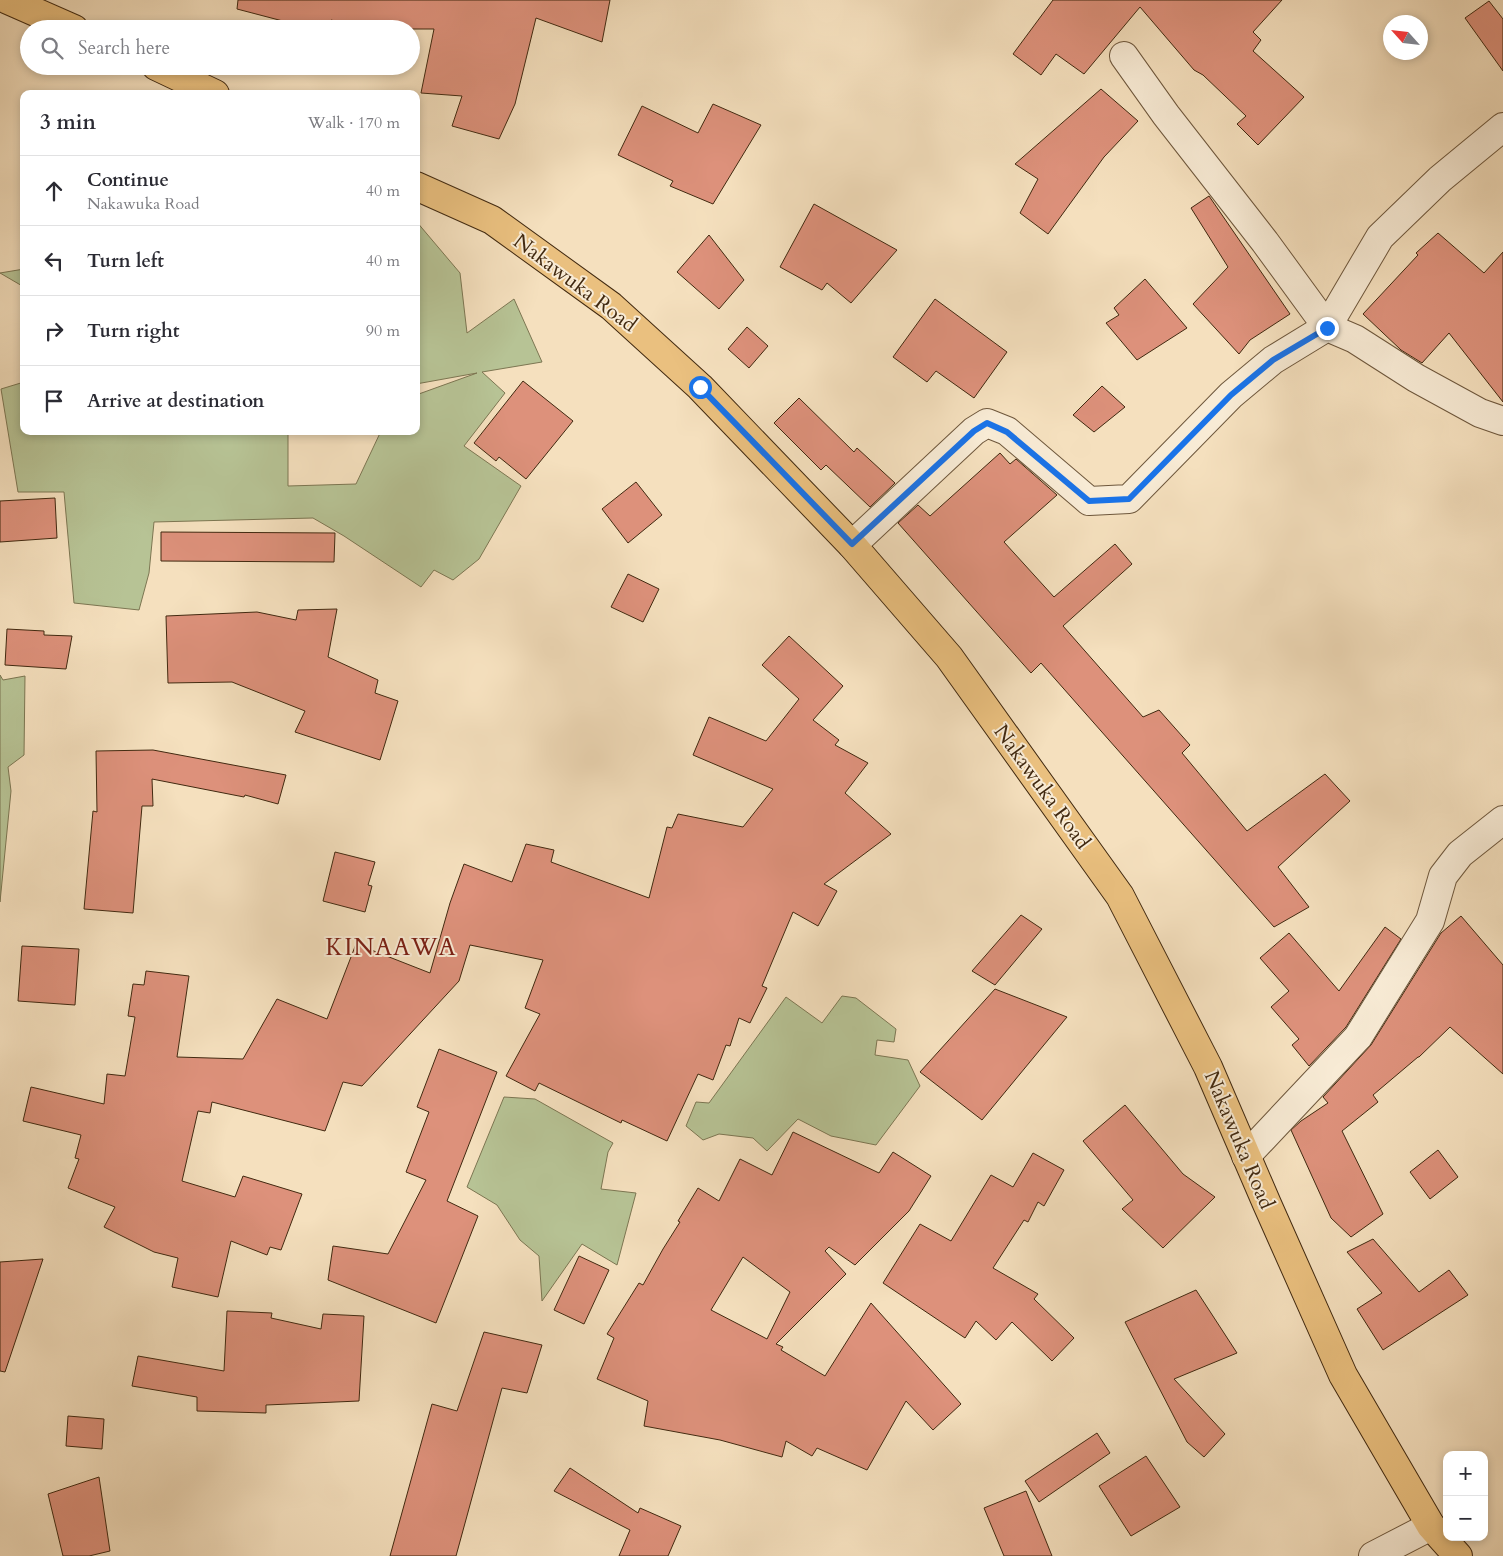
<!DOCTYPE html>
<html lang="en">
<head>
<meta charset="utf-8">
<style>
	:root { --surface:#fff; --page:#f7f7f7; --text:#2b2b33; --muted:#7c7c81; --line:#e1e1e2 }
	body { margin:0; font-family:Cardo,serif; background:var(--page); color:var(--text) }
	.controls { position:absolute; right:15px; bottom:15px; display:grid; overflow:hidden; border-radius:10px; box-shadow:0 2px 8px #0003 }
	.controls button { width:45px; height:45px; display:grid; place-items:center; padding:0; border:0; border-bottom:1px solid var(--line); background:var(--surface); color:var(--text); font:25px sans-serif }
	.compass { position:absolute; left:1383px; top:15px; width:45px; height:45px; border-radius:50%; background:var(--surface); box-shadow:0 2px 8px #0003; rotate:297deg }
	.stop { position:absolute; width:15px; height:15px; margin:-11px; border:4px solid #1a73e8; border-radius:50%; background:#fff }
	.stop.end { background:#1a73e8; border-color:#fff; box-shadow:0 1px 5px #0008 }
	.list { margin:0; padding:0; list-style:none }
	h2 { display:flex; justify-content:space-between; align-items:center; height:65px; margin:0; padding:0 20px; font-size:21px }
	h2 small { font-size:16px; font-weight:400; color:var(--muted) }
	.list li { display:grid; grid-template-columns:32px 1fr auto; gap:15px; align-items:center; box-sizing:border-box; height:70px; padding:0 20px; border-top:1px solid var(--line) }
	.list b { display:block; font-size:19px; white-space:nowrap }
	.list p { margin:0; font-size:16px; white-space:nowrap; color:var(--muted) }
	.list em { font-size:16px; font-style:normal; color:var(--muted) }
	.icon { flex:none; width:28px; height:28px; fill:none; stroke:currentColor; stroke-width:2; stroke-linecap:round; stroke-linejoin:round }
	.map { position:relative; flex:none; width:1503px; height:1556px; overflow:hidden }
	.search { position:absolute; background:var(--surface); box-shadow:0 2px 8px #0003; left:20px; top:20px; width:400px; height:55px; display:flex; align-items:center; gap:12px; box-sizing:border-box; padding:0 18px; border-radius:28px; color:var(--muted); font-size:19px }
	.panel { position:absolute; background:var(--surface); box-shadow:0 2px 8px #0003; left:20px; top:90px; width:400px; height:345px; border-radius:10px }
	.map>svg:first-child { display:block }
	.green { fill:#b7c395; stroke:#7c7652 }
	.building { fill:#dd917b; stroke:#412910; fill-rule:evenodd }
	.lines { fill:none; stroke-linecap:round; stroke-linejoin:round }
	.minor-casing { stroke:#6e573c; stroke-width:30 }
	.major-casing { stroke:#412910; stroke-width:30 }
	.minor { stroke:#f8ebd5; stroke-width:28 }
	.major { stroke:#eac07f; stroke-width:28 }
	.route { stroke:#1a73e8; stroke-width:6 }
	.labels { text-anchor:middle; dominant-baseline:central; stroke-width:4; stroke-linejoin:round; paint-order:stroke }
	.street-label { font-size:21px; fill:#412910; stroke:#f8ebd5 }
	.quarter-label { font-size:24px; letter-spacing:1px; fill:#7a1f14; stroke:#f8ebd5 }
</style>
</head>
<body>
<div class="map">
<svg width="1503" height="1556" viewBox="0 0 1503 1556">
	<rect width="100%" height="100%" fill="#f5e0be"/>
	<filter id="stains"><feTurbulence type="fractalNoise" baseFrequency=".004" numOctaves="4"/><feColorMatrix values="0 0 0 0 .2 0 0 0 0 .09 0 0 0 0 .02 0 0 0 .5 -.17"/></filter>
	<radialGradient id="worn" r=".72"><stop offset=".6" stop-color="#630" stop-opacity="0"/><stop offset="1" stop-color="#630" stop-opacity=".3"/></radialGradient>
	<path class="green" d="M 416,221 L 460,273 L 467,333 L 514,299 L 542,362 L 482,372 L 505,393 L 464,446 L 521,486 L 479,559 L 453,580 L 434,570 L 421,587 L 344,536 L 313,518 L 154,522 L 149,573 L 139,610 L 74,603 L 64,492 L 18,492 L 1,389 L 24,382 L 24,431 L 288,431 L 288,486 L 356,484 L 381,431 L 416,431 L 416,395 L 477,373 L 416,384 Z
		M 24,269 L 24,287 L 0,273 Z
		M 0,675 L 3,680 L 25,676 L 24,755 L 8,767 L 11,791 L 0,902 Z
		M 842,996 L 856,998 L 896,1029 L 894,1042 L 877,1040 L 875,1055 L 908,1060 L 920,1086 L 876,1145 L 831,1136 L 798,1119 L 767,1151 L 753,1138 L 719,1134 L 703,1140 L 686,1126 L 696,1102 L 709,1103 L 786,997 L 822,1023 Z
		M 504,1097 L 535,1099 L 613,1143 L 608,1152 L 601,1189 L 636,1193 L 617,1265 L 582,1244 L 542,1301 L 539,1256 L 520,1240 L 497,1205 L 467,1187 Z"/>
	<path class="building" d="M 238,0 L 610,0 L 602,42 L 536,18 L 515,104 L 499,139 L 452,126 L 462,96 L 421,93 L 434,29 L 366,29 L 331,20 L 330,28 L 298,25 L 237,9 Z
		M 1053,0 L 1282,0 L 1253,32 L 1261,40 L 1253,51 L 1304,97 L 1258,145 L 1237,124 L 1246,116 L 1203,75 L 1194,70 L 1140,7 L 1084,74 L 1056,54 L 1041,75 L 1013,54 Z
		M 1489,1 L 1503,19 L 1503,71 L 1465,18 Z
		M 1101,89 L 1138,121 L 1104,157 L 1048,234 L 1020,213 L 1038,179 L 1015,164 Z
		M 713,104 L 761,125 L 713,204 L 670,186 L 673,181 L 618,155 L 642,106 L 698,133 Z
		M 1209,196 L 1290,314 L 1250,340 L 1239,354 L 1193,304 L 1228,267 L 1191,208 Z
		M 814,204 L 897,250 L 851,303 L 827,283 L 822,290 L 780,267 Z
		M 1438,233 L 1484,273 L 1503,252 L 1503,402 L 1449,333 L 1422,363 L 1401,350 L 1363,314 L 1418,255 L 1416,253 Z
		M 709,235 L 744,280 L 719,309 L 677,272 Z
		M 1145,279 L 1187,328 L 1137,360 L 1106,323 L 1119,315 L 1114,308 Z
		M 935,299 L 1007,352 L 974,398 L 936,371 L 927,382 L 893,357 Z
		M 747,327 L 768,346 L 749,368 L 728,349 Z
		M 523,381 L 573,421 L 526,479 L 499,457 L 496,461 L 474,443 Z
		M 1102,386 L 1125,407 L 1094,432 L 1073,415 Z
		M 799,398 L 854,452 L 857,448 L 895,483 L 870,507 L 826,465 L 821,470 L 774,423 Z
		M 1000,453 L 1010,464 L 1016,459 L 1057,495 L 1004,542 L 1054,597 L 1115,544 L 1132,564 L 1063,626 L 1143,717 L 1159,710 L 1190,745 L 1182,753 L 1247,831 L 1325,774 L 1350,801 L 1278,867 L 1309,907 L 1274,927 L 1041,663 L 1031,673 L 898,523 L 918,505 L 930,516 Z
		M 636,482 L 662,515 L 628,543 L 602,509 Z
		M 55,498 L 57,538 L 0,542 L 0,501 Z
		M 161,532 L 335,533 L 334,562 L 161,561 Z
		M 628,574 L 659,589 L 643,622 L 611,607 Z
		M 337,609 L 328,657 L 378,680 L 375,693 L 398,701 L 380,760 L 295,732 L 305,711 L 232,682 L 168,683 L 166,616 L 257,612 L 296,620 L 298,610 Z
		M 7,629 L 44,631 L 44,635 L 72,636 L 66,669 L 5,665 Z
		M 789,636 L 843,686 L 813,720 L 839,740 L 835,745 L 868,763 L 845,793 L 891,834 L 824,884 L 837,891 L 818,926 L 793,912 L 762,986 L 767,988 L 750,1023 L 739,1018 L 730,1046 L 726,1045 L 713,1080 L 698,1074 L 667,1141 L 622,1120 L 621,1123 L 539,1083 L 535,1091 L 506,1076 L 540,1014 L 525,1008 L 543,960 L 470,945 L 459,981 L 362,1086 L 343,1082 L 325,1131 L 212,1102 L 210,1113 L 198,1111 L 182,1181 L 235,1197 L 243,1176 L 302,1194 L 281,1250 L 270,1247 L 267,1255 L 231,1241 L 218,1297 L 172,1287 L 178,1258 L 154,1252 L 104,1227 L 115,1207 L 68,1188 L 79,1159 L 75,1158 L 81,1135 L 23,1121 L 31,1087 L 104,1104 L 107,1074 L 125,1076 L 135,1017 L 128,1016 L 133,984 L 144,985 L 146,971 L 189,976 L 177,1057 L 243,1059 L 277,999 L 327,1019 L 356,944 L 430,973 L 450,903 L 464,864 L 512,882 L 526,844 L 554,850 L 551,862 L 649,898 L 667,827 L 672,828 L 678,814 L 743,827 L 773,789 L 693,755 L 709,717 L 766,741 L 799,699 L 762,665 Z
		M 153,750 L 286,775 L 278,804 L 245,795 L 244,797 L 152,779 L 153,806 L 142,806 L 133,913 L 84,909 L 93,811 L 97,812 L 96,751 Z
		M 335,852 L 375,862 L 368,885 L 372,886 L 365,912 L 323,901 Z
		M 1021,915 L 1042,929 L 995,985 L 972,971 Z
		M 1461,916 L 1503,965 L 1503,1074 L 1450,1027 L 1419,1057 L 1418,1057 L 1373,1095 L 1378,1102 L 1342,1131 L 1383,1214 L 1351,1237 L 1331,1218 L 1291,1130 L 1301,1121 L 1328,1103 L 1323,1097 L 1371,1045 L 1441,933 Z
		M 1385,927 L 1401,939 L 1346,1027 L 1309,1066 L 1292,1045 L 1299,1039 L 1271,1007 L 1289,991 L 1260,958 L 1289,933 L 1339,991 Z
		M 22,946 L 79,949 L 75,1005 L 18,1001 Z
		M 995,989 L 1067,1017 L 982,1120 L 920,1072 Z
		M 439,1049 L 497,1072 L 447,1201 L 478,1216 L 436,1323 L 328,1280 L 333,1246 L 388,1254 L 426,1180 L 406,1172 L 429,1112 L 417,1107 Z
		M 1125,1105 L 1183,1174 L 1215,1197 L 1163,1248 L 1122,1209 L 1133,1200 L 1083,1141 Z
		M 793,1132 L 879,1173 L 893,1152 L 931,1176 L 909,1211 L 855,1265 L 829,1247 L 825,1251 L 846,1274 L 776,1344 L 783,1347 L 781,1350 L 825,1376 L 871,1303 L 961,1404 L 933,1430 L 906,1401 L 867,1470 L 817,1448 L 812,1456 L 786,1441 L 782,1457 L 720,1440 L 644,1426 L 648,1401 L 597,1379 L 614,1338 L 607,1334 L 639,1283 L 643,1285 L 663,1249 L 680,1222 L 678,1221 L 698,1188 L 719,1201 L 740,1159 L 772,1175 ZM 743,1257 L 790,1292 L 767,1339 L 711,1310 Z
		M 1438,1150 L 1458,1177 L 1430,1199 L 1410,1172 Z
		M 1033,1153 L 1064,1170 L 1044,1206 L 1038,1202 L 1028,1222 L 1024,1220 L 993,1268 L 1038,1294 L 1034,1299 L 1074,1338 L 1052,1361 L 1012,1322 L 996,1340 L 976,1321 L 965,1338 L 883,1283 L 920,1224 L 951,1241 L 991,1175 L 1013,1187 Z
		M 1373,1239 L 1419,1292 L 1449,1270 L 1468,1295 L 1383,1350 L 1357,1309 L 1382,1293 L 1347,1252 Z
		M 579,1256 L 609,1270 L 584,1324 L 554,1310 Z
		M 43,1259 L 5,1372 L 0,1371 L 0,1262 Z
		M 1196,1290 L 1237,1353 L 1174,1379 L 1225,1434 L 1204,1457 L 1187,1442 L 1125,1322 Z
		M 227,1311 L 272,1313 L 271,1318 L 321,1329 L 323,1314 L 364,1316 L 359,1401 L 266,1405 L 266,1413 L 197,1411 L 197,1397 L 132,1386 L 138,1356 L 224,1371 Z
		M 484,1332 L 542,1345 L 527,1393 L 502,1388 L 456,1556 L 390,1556 L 432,1404 L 457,1411 Z
		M 68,1416 L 104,1419 L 102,1449 L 66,1446 Z
		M 1097,1433 L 1110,1453 L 1039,1502 L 1025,1481 Z
		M 1146,1456 L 1180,1507 L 1131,1536 L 1099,1486 Z
		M 570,1468 L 638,1513 L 640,1508 L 681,1526 L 668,1556 L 619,1556 L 630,1530 L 554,1491 Z
		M 99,1477 L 110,1551 L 89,1556 L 63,1556 L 48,1494 Z
		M 1026,1491 L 1052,1556 L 1004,1556 L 984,1508 Z"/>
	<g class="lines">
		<g class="minor-casing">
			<path id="minor" d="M 1124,56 L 1166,115 L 1265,242 L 1327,327 L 1355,339 L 1416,378 L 1480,413 L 1503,421
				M 852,545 L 974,431 L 987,423 L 1007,431 L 1089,501 L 1129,499 L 1231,395 L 1273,360 L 1327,327 L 1380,237 L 1440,179 L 1503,127
				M 1246,1156 L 1358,1037 L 1430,921 L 1443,876 L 1460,854 L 1503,820
				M 1373,1556 L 1431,1526"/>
		</g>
		<g class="major-casing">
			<path id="major" d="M 8,0 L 74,29
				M 156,66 L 215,94
				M 416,186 L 492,220 L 611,306 L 700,387 L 852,545 L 949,657 L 1120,896 L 1208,1067 L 1267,1204 L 1343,1375 L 1431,1526 L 1458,1556"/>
		</g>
		<use href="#minor" class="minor"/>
		<use href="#major" class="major"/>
	</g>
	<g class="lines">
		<path class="route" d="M 700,387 L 852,544 L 974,431 L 987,423 L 1007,432 L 1089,501 L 1129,499 L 1231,395 L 1273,360 L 1327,328"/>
	</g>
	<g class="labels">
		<g class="street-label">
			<text transform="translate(575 283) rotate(37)">Nakawuka Road</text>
			<text transform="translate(1042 787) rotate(54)">Nakawuka Road</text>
			<text transform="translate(1239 1140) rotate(67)">Nakawuka Road</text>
		</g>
		<g class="quarter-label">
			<text x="391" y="947">KINAAWA</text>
		</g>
	</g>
	<rect width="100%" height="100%" filter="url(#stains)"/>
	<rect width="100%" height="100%" fill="url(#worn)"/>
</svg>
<div class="controls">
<button>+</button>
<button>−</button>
</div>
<svg class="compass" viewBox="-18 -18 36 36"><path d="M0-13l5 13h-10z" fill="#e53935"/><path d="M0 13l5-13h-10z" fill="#7c7c81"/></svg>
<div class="stop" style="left:700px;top:387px"></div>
<div class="stop end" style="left:1327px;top:328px"></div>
<div class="search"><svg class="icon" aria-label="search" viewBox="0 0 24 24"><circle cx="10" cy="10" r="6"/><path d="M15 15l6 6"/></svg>Search here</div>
<section class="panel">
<h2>3 min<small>Walk · 170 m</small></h2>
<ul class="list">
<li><svg class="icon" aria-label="ahead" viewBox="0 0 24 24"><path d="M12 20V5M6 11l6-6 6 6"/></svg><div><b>Continue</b><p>Nakawuka Road</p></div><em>40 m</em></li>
<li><svg class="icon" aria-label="left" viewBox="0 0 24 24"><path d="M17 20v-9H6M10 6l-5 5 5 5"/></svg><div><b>Turn left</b></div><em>40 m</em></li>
<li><svg class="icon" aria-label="right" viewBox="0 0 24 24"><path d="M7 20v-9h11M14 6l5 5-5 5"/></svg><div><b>Turn right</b></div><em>90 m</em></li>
<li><svg class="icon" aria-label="arrive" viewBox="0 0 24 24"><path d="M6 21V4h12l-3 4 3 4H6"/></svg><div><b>Arrive at destination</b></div></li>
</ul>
</section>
</div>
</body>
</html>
